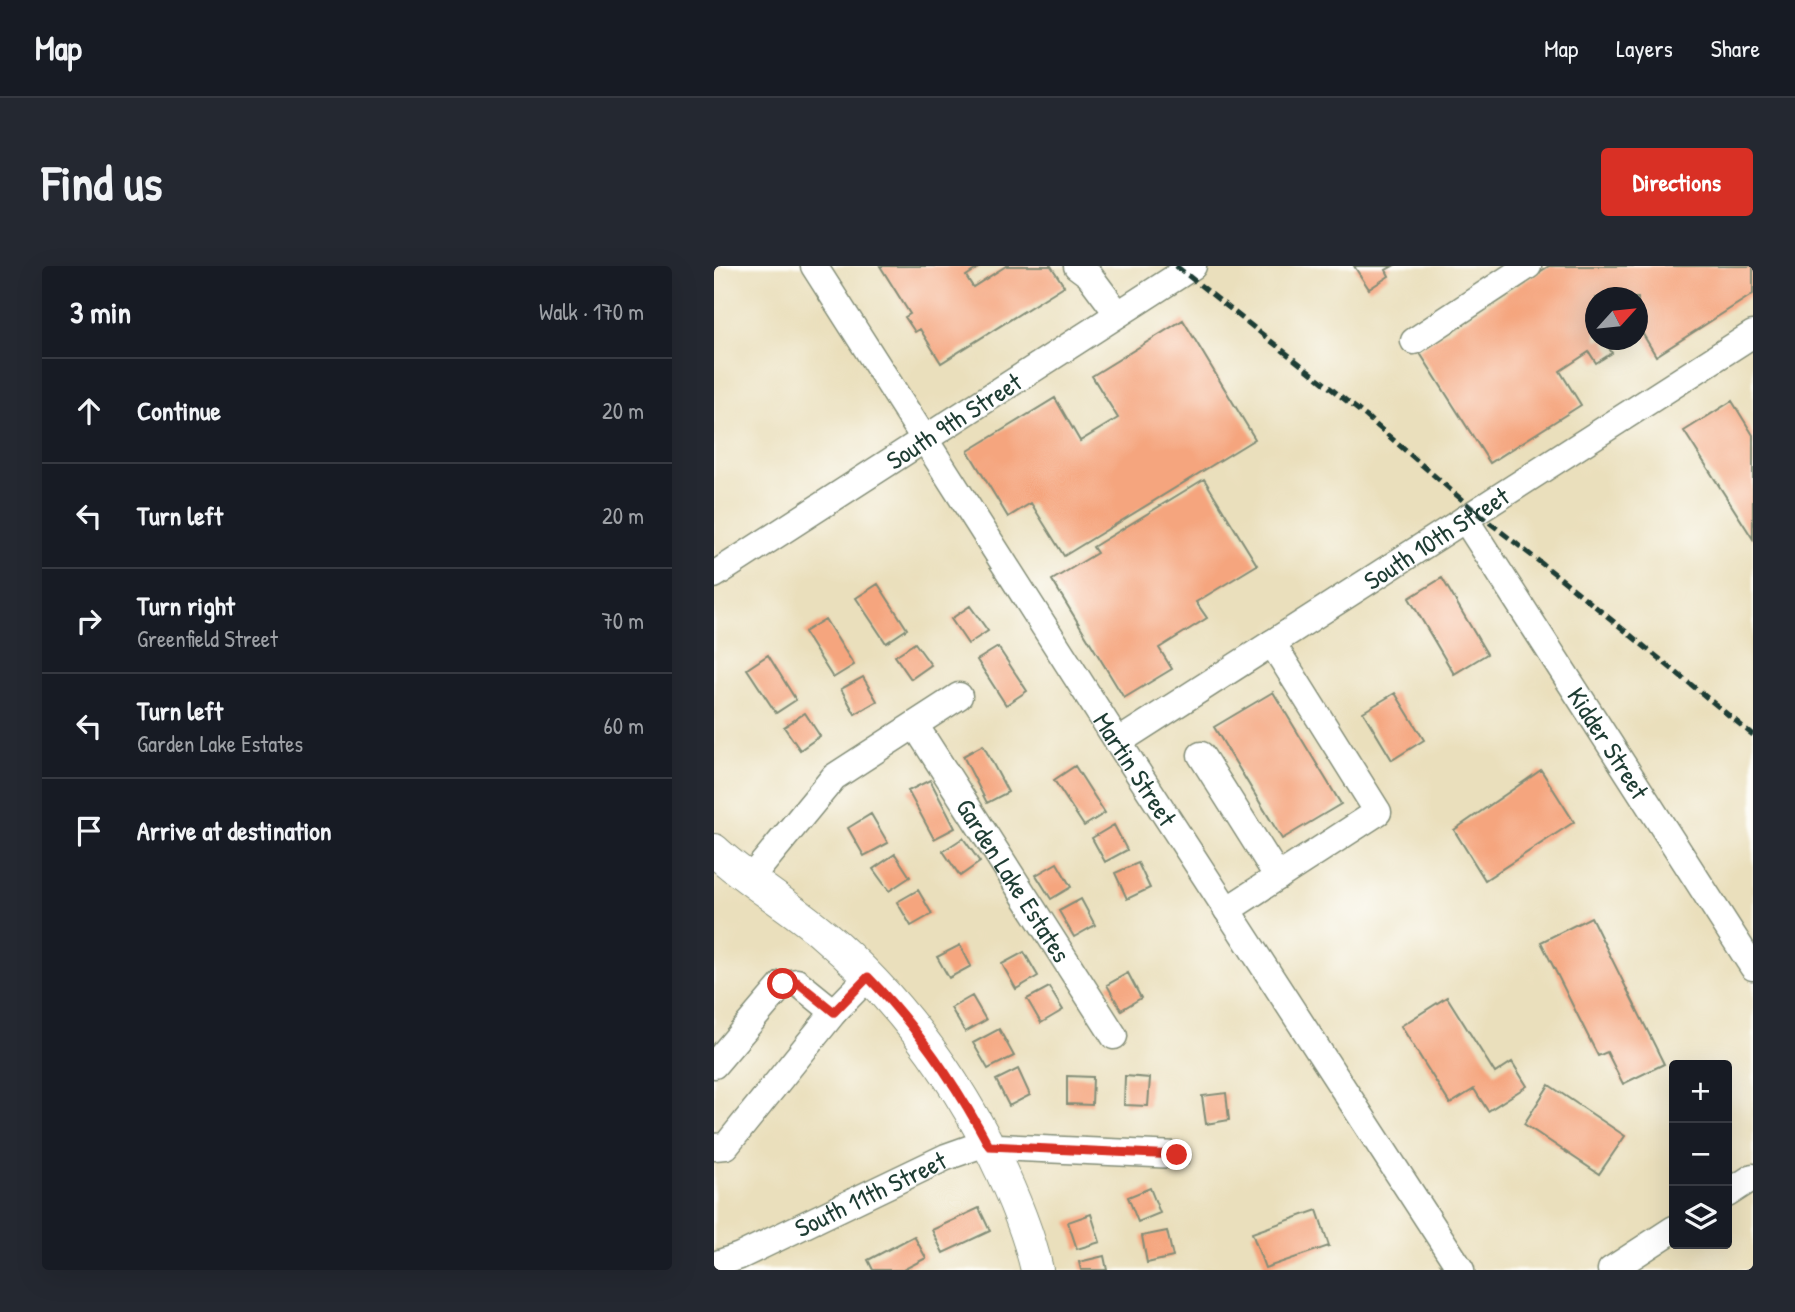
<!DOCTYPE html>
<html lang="en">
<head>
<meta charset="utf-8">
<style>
	:root { --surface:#171b24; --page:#242831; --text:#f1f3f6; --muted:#9ea1a6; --line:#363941; --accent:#d93025 }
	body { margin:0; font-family:"Patrick Hand",sans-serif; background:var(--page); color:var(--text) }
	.controls { position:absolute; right:21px; bottom:21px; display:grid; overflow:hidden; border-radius:7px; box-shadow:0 7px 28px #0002 }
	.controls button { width:63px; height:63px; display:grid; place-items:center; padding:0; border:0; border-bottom:2px solid var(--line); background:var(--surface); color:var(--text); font:35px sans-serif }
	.compass { position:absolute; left:871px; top:21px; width:63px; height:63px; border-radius:50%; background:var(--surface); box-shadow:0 7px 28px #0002; rotate:63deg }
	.stop { position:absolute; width:21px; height:21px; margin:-16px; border:5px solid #d93025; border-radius:50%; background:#fff }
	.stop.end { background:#d93025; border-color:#fff; box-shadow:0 2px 7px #0008 }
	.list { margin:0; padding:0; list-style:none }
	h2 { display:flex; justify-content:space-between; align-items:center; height:91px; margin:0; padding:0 28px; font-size:30px }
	h2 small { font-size:23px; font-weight:400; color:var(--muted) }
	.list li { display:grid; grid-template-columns:46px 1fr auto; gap:21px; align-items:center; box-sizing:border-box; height:105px; padding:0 28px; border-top:2px solid var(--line) }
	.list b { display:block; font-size:26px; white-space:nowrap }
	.list p { margin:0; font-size:23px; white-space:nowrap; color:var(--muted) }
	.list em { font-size:23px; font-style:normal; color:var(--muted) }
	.icon { flex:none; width:38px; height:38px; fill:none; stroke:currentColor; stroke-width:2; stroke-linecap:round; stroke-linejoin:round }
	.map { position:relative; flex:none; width:1039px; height:1004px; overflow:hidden; border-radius:7px }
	header { display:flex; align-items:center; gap:42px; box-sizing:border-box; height:98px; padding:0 35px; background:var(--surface); border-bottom:2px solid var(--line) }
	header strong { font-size:33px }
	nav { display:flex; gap:38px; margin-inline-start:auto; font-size:24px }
	.intro { display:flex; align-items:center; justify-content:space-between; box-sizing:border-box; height:168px; padding:0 42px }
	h1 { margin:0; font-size:49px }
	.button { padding:18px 32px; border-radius:7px; background:var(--accent); color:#fff; font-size:24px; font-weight:700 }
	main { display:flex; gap:42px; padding:0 42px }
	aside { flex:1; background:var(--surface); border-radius:7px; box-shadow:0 7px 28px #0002 }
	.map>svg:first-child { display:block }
	.building { fill:#f5a57e }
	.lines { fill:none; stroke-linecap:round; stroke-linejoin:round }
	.minor-casing { stroke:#848e78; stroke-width:29 }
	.major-casing { stroke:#848e78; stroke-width:34 }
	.minor { stroke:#fff; stroke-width:26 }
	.major { stroke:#fff; stroke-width:32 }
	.rail { stroke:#1f3d34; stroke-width:5; stroke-dasharray:10 5; stroke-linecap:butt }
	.route { stroke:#d93025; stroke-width:9 }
	.labels { text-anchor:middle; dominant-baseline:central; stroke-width:5; stroke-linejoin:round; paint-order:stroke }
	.street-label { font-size:26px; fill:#1f3d34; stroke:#fdfcf7 }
</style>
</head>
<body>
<header>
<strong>Map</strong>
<nav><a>Map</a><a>Layers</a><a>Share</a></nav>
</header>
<div class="intro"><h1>Find us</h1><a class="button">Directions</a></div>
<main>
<aside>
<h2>3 min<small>Walk · 170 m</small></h2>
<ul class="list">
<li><svg class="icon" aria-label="ahead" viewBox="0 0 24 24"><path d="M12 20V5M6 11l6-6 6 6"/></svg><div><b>Continue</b></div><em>20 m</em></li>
<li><svg class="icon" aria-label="left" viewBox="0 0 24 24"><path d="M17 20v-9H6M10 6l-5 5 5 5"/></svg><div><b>Turn left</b></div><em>20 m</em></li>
<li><svg class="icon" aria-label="right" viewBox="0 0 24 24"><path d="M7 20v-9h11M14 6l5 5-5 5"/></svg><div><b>Turn right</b><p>Greenfield Street</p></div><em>70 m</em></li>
<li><svg class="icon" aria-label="left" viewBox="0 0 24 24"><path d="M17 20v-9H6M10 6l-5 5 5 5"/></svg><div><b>Turn left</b><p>Garden Lake Estates</p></div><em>60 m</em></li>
<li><svg class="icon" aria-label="arrive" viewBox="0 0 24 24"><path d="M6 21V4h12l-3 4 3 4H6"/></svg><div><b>Arrive at destination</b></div></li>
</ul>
</aside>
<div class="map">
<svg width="1039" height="1004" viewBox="0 0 1039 1004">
	<rect width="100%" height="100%" fill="#fdfcf7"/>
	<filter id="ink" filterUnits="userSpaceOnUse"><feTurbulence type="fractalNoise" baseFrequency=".0143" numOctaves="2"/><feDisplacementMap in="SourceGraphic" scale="14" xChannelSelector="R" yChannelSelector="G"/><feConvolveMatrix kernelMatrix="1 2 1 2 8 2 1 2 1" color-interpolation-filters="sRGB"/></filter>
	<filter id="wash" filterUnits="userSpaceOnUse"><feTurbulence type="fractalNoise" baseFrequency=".00686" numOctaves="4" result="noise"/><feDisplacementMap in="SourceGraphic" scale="28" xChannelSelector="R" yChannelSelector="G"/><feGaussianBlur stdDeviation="1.57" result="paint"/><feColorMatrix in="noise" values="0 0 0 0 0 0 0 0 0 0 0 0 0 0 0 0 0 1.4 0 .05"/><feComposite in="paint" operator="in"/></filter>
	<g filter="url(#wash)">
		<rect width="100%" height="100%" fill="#eadfbc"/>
		<g id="blocks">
			<path class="building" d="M 166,0 L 267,0 L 252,10 L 259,21 L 292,0 L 337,0 L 350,20 L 227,97 L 206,63 L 201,66 L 191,51 L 196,48 Z
				M 640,0 L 679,0 L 672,4 L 675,10 L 655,23 Z
				M 835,0 L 1039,0 L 1039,28 L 942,90 L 924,60 L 924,32 L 882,32 L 882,74 L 895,74 L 891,76 L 898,87 L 882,97 L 875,86 L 846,105 L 867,139 L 776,197 L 704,84 Z
				M 469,54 L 541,173 L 350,290 L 317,237 L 294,251 L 254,185 L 341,132 L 366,175 L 404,152 L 378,110 Z
				M 1018,135 L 1039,169 L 1039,273 L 970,165 Z
				M 490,213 L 543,299 L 482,336 L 493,352 L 445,382 L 458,403 L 410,432 L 338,314 L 383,287 L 379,281 Z
				M 728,312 L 773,388 L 740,408 L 695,332 Z
				M 164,318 L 193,363 L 172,377 L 142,332 Z
				M 256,340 L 274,365 L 254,378 L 237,353 Z
				M 111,353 L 140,399 L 119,412 L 90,366 Z
				M 201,377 L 217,399 L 197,413 L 181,390 Z
				M 284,381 L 313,425 L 292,439 L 263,394 Z
				M 54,389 L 82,434 L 62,447 L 33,403 Z
				M 149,411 L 163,435 L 141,448 L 127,423 Z
				M 559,426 L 627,538 L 568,573 L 500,461 Z
				M 681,427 L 710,474 L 678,494 L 649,446 Z
				M 91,447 L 106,470 L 86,484 L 70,461 Z
				M 269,479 L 294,526 L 273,537 L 249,490 Z
				M 361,500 L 391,547 L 370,560 L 340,514 Z
				M 827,504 L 860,556 L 771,614 L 740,564 Z
				M 216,514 L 241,562 L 220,573 L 194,525 Z
				M 157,548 L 174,577 L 150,590 L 134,562 Z
				M 400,559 L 413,584 L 391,596 L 378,572 Z
				M 249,572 L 266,596 L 246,610 L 229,585 Z
				M 181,588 L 196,611 L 175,625 L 159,603 Z
				M 343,597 L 357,621 L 337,633 L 322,609 Z
				M 424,597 L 436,622 L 413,633 L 401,607 Z
				M 204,624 L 218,648 L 197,660 L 183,636 Z
				M 367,633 L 381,659 L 360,671 L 345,645 Z
				M 877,651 L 950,798 L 909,818 L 893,786 L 884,790 L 827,676 Z
				M 246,679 L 257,700 L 235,712 L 223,691 Z
				M 310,686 L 324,710 L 302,723 L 288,698 Z
				M 414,707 L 427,732 L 407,744 L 393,719 Z
				M 335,721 L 349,744 L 327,757 L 313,733 Z
				M 258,730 L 272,754 L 251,766 L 237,742 Z
				M 733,731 L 781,807 L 798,796 L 813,820 L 774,845 L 760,823 L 736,838 L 687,760 Z
				M 285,763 L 300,790 L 274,803 L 259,777 Z
				M 304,803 L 316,829 L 295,840 L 282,814 Z
				M 353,810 L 379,811 L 378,839 L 353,838 Z
				M 411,810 L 436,812 L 434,840 L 410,839 Z
				M 835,819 L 911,870 L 885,908 L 810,858 Z
				M 512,827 L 515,854 L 492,858 L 488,830 Z
				M 436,922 L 446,947 L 424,956 L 414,931 Z
				M 265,942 L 276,965 L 229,987 L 218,964 Z
				M 603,944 L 615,980 L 551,1002 L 538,967 Z
				M 377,948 L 386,976 L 363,983 L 354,956 Z
				M 453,965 L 459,991 L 433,997 L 428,970 Z
				M 200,970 L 212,992 L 189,1004 L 159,1004 L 154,994 Z
				M 390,990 L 393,1004 L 367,1004 L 365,996 Z"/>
		</g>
	</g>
	<g filter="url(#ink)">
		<use href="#blocks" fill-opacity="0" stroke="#848e78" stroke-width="2"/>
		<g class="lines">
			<g class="minor-casing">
				<g id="minor">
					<path id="s1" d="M 100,0 L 404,476 L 747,1004"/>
					<path d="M 363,0 L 375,9 L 404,48"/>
					<path d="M 700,75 L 814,0"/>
					<path id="s2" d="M 751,253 L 1039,701"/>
					<path id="s3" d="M 0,309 L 479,0"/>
					<path id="s4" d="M 201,459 L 400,770"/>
					<path id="s5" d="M 404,476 L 1039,68"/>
					<path d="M 487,489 L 564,611"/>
					<path d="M 36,613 L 120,511 L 245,430"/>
					<path d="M 513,644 L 664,546 L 558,377"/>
					<path d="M 0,799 L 69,718 L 83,716 L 120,746"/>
					<path d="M 0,881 L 12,880 L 120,746 L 154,711"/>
					<path d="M 1013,928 L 1039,911"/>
					<path id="s6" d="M 0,999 L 26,990 L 232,891 L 263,880 L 463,889"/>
					<path d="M 897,1004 L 960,963"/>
				</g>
			</g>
			<g class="major-casing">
				<path id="major" d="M 0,584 C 33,615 74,638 109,668 C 181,729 238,806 280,890 C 298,927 314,964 323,1004"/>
			</g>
			<use href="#minor" class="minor"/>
			<use href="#major" class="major"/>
			<path class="rail" d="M 462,0 L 653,151 L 762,246 L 845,311 L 1039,469"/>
		</g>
	</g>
	<g class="lines" filter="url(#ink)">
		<path class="route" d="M 69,718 L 83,716 L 120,746 L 154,711 C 203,761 242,818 275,880 L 463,889"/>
	</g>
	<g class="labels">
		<g class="street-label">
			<text stroke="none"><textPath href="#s3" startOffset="285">South 9th Street</textPath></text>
			<text stroke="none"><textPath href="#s5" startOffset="378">South 10th Street</textPath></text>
			<text stroke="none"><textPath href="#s2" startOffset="266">Kidder Street</textPath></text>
			<text stroke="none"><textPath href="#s1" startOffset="597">Martin Street</textPath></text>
			<text stroke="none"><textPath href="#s4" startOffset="184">Garden Lake Estates</textPath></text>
			<text stroke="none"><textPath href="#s6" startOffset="172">South 11th Street</textPath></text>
		</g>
	</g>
</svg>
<div class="controls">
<button>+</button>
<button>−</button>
<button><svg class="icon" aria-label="layers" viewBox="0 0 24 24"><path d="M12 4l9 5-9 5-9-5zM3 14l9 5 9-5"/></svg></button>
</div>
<svg class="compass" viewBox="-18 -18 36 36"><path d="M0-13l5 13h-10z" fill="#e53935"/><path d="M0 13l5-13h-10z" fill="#9ea1a6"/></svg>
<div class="stop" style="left:69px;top:718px"></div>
<div class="stop end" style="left:463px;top:889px"></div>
</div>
</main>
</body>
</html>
